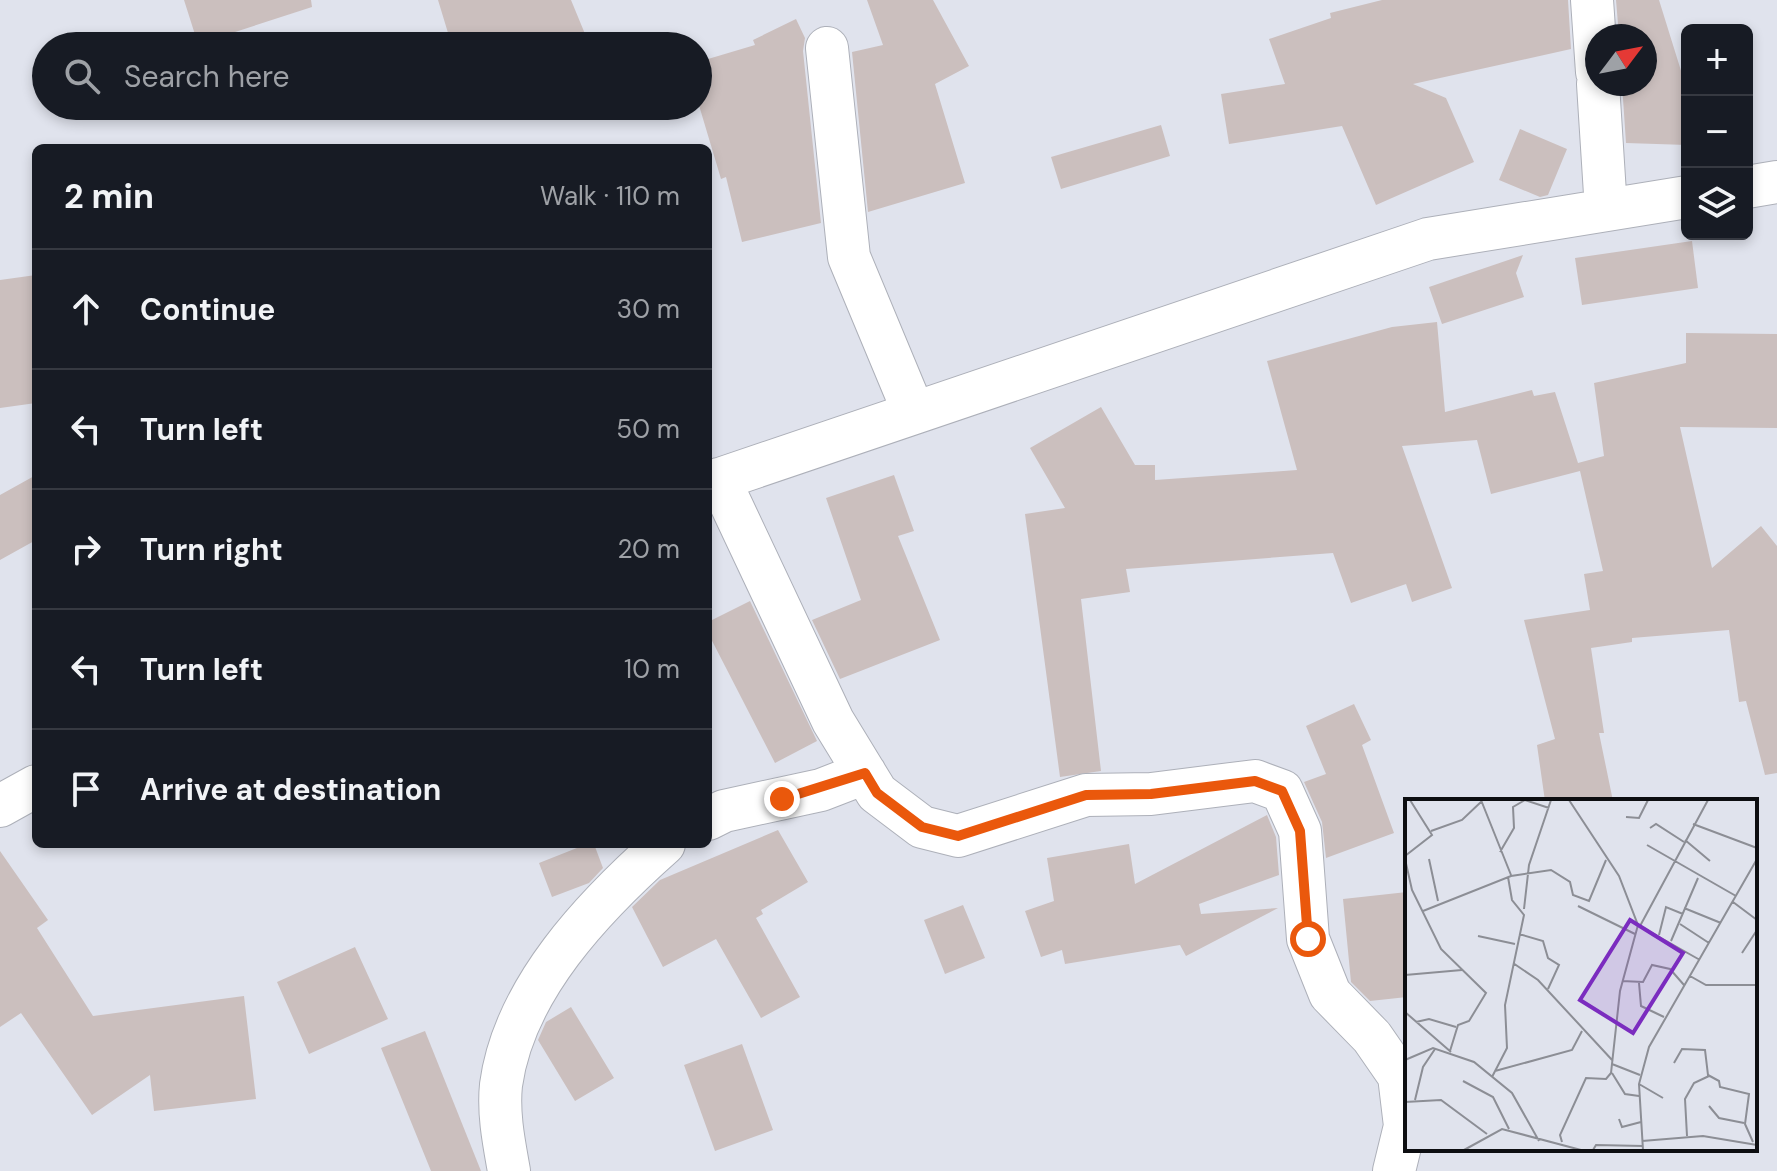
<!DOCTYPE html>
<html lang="en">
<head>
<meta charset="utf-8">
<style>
	:root { --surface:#171b24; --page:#20242c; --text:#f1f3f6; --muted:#9ea1a6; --line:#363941 }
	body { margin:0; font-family:"DM Sans",sans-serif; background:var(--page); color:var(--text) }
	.controls { position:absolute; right:24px; top:24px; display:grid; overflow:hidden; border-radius:12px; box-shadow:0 4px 12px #0003 }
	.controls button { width:72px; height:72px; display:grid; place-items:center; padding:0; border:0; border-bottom:2px solid var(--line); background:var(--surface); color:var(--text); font:40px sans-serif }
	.compass { position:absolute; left:1585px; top:24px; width:72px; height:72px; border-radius:50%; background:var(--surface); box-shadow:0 4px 12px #0003; rotate:58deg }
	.stop { position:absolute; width:24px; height:24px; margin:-18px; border:6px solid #ea580c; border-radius:50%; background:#fff }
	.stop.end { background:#ea580c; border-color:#fff; box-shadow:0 2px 8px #0008 }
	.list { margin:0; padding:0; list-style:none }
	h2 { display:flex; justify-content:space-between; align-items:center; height:104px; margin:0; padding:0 32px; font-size:34px }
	h2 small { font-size:26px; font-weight:400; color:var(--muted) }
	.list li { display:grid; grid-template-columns:52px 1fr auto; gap:24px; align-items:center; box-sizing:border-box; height:120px; padding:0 32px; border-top:2px solid var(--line) }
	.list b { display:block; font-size:30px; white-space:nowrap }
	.list em { font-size:26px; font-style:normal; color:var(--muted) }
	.icon { flex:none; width:44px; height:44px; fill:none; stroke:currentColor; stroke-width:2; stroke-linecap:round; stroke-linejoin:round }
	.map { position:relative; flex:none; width:1777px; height:1171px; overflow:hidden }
	.search { position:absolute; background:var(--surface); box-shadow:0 4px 12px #0003; left:32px; top:32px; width:680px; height:88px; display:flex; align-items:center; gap:20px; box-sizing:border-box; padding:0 28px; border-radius:44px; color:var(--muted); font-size:30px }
	.panel { position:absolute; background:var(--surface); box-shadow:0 4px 12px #0003; left:32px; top:144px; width:680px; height:704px; border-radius:12px }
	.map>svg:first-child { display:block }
	.building { fill:#cbbfbe }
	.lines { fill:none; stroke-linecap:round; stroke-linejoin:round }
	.minor-casing { stroke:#adb0b9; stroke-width:44 }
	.minor { stroke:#fff; stroke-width:42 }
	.route { stroke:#ea580c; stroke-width:10 }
	.inset-road { fill:none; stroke:#8c8e95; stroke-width:2 }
	.view { fill:#7b2cbf; fill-opacity:0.15; stroke:#7b2cbf; stroke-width:4 }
	.inset-edge { fill:none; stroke:#0d0e11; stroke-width:4 }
</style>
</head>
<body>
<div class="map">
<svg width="1777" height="1171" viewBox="0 0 1777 1171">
	<rect width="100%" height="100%" fill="#e0e3ed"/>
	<path class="building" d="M 184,0 L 311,0 L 312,7 L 198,44 Z
		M 438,0 L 571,0 L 590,46 L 452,46 Z
		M 867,0 L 933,0 L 969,66 L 935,84 L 965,183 L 868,212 L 852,52 L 883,45 Z
		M 1382,0 L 1568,0 L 1571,49 L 1413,84 L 1446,98 L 1474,162 L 1376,205 L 1342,126 L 1229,144 L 1221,94 L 1285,84 L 1269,39 L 1331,18 L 1330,13 Z
		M 1616,0 L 1659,0 L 1687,90 L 1687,145 L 1626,143 L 1622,84 L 1645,84 L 1645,36 L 1619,36 Z
		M 796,19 L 805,38 L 803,51 L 821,223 L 742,242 L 726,177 L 721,179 L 698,102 L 698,62 L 755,45 L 753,40 Z
		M 1161,125 L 1170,156 L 1061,189 L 1051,157 Z
		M 1520,129 L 1567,149 L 1548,195 L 1540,197 L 1499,180 Z
		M 1692,241 L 1698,288 L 1582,305 L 1575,258 Z
		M 1523,255 L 1516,273 L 1524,297 L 1442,324 L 1429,287 Z
		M 36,275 L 36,403 L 0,408 L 0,280 Z
		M 1437,322 L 1445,412 L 1532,390 L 1534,396 L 1555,392 L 1578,463 L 1604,456 L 1594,383 L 1686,363 L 1686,333 L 1777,334 L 1777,428 L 1680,427 L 1712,568 L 1761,526 L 1777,546 L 1777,773 L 1765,775 L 1746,701 L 1739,702 L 1729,630 L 1632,638 L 1632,642 L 1591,648 L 1604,733 L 1599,733 L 1613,801 L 1545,801 L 1537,745 L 1555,739 L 1524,620 L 1590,610 L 1584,574 L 1603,571 L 1580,471 L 1491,494 L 1477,440 L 1402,446 L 1452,588 L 1412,602 L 1406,584 L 1351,603 L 1333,553 L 1126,569 L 1130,592 L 1081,599 L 1101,771 L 1060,777 L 1025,514 L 1065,508 L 1030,448 L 1101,407 L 1135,465 L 1155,465 L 1155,480 L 1297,470 L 1267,361 L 1392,327 Z
		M 36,475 L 36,540 L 0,560 L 0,495 Z
		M 894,475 L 914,531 L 898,536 L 940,640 L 840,679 L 812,620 L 861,600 L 826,498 Z
		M 750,601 L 817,741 L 775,763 L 708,633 L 708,622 Z
		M 1354,704 L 1371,740 L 1362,745 L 1394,833 L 1326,858 L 1322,822 L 1304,782 L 1326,774 L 1306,726 Z
		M 1267,815 L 1276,837 L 1279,875 L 1199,904 L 1201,914 L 1278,908 L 1186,956 L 1180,945 L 1065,964 L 1062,950 L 1041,957 L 1025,911 L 1054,901 L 1047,858 L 1129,844 L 1135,884 Z
		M 778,830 L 808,882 L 761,910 L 763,914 L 756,918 L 800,997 L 761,1018 L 716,939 L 663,967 L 632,907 L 660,880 Z
		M 587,844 L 594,844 L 603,868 L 589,883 L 552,897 L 539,863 Z
		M 0,851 L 48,920 L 37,928 L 93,1016 L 244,996 L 256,1099 L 154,1111 L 150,1075 L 92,1115 L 21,1013 L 0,1027 Z
		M 1407,892 L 1407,997 L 1370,1001 L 1351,982 L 1343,899 Z
		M 963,905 L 985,958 L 945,974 L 924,920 Z
		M 355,947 L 388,1019 L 309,1054 L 277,982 Z
		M 571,1007 L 614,1078 L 575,1101 L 538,1040 L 546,1022 Z
		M 425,1031 L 481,1171 L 431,1171 L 381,1048 Z
		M 742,1044 L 773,1130 L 715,1151 L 684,1065 Z"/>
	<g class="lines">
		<g class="minor-casing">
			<path id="minor" d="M 1592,0 L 1597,72
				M 827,48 L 849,257 L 914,413
				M 1598,84 L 1606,210
				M 1747,187 L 1777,182
				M 719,479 L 833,721 L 877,793 L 922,827 L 958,836 L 1086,795 L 1151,794 L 1255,781 L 1282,791 L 1300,831 L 1308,939 L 1330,994 L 1372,1037 L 1399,1076 L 1405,1126 L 1394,1171
				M 708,483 L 1428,239 L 1687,197
				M 0,806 L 36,786
				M 708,819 L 724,811 L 821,790 L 865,773
				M 509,1171 C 504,1143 498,1114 501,1085 C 514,989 594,906 664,844"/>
		</g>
		<use href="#minor" class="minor"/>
	</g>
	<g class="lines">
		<path class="route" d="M 782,799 L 865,773 L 877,793 L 922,827 L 958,836 L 1086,795 L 1151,794 L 1255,781 L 1282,791 L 1300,831 L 1308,939"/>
	</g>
	<g transform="translate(1405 799)">
		<rect width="352" height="352" fill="#e0e3ed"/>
		<path class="inset-road" d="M 76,1 L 106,76M 164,1 L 214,77 L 233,126 L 295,161M 221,18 L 234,19 L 243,1M 288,25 L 352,49M 245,29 L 251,25 L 279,43M 26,32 L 57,21 L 77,2M 280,41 L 305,62M 242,46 L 331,97M 95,53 L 109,29 L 108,8 L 120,1 L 144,9M 0,57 L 27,36 L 5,1M 0,60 L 7,91 L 36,150 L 81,194 L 64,222 L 53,226 L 45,252M 24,60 L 33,102M 328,103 L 352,121M 173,107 L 230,135M 279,109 L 316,124M 119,110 L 124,66 L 146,1M 18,112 L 106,77 L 146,71 L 165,83 L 168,96 L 184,102 L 201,61M 275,125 L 304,144M 235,127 L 303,1M 114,135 L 138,142 L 143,159 L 154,166 L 143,190M 254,136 L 261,108 L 278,115M 73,137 L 110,145M 266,142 L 293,79M 337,154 L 352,131M 108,164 L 133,181 L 208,262M 0,176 L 57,171M 285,177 L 301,186 L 352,186M 217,182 L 238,183 L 247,166 L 265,170 L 279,186M 234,184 L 236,207 L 259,218M 0,213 L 46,253M 11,223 L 24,220 L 51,228M 0,261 L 28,249 L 69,263 L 107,294 L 134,342M 269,264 L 277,250 L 300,251 L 303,276 L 314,282 L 315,288 L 344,295 L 340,325 L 348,343M 207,265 L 235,276M 90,272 L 167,251 L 177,232M 207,274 L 220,295 L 234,297M 87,278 L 102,249 L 100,206 L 119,116 L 107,101 L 103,78M 58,282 L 88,298 L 104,330M 234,285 L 258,299M 10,301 L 18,268 L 30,250M 0,303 L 36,301 L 82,335M 304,307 L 314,319 L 339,324M 214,320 L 217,328 L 236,323M 282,337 L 280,300 L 289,284 L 304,277M 237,342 L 298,337 L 352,346M 157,343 L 155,336 L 181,279 L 201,280 L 206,274 L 215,192 L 233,126M 59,351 L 97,330 L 176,351M 188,351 L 191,346 L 238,347M 238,351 L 234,285 L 244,248 L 352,60"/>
		<path class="view" d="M 225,121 L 278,154 L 228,234 L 175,201 Z"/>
		<rect width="352" height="352" class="inset-edge"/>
	</g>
</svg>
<div class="controls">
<button>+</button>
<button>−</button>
<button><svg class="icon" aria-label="layers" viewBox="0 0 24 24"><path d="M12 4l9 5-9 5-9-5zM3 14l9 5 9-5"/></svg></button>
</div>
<svg class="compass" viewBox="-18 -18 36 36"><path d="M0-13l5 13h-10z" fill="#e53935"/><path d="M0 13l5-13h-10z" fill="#9ea1a6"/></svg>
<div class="stop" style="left:1308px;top:939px"></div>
<div class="stop end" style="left:782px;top:799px"></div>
<div class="search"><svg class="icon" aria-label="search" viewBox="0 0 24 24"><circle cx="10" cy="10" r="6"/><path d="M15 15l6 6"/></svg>Search here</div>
<section class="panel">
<h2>2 min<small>Walk · 110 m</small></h2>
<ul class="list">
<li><svg class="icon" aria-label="ahead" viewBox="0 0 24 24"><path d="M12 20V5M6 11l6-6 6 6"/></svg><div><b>Continue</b></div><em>30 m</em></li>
<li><svg class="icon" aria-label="left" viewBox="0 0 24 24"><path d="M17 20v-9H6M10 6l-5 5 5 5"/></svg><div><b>Turn left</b></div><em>50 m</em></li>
<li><svg class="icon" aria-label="right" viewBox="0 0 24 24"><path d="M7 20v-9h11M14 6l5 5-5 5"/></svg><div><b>Turn right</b></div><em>20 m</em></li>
<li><svg class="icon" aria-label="left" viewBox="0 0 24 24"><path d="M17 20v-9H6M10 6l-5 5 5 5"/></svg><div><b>Turn left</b></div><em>10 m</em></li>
<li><svg class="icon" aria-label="arrive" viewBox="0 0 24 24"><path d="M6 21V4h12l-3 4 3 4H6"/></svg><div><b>Arrive at destination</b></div></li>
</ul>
</section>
</div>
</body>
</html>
